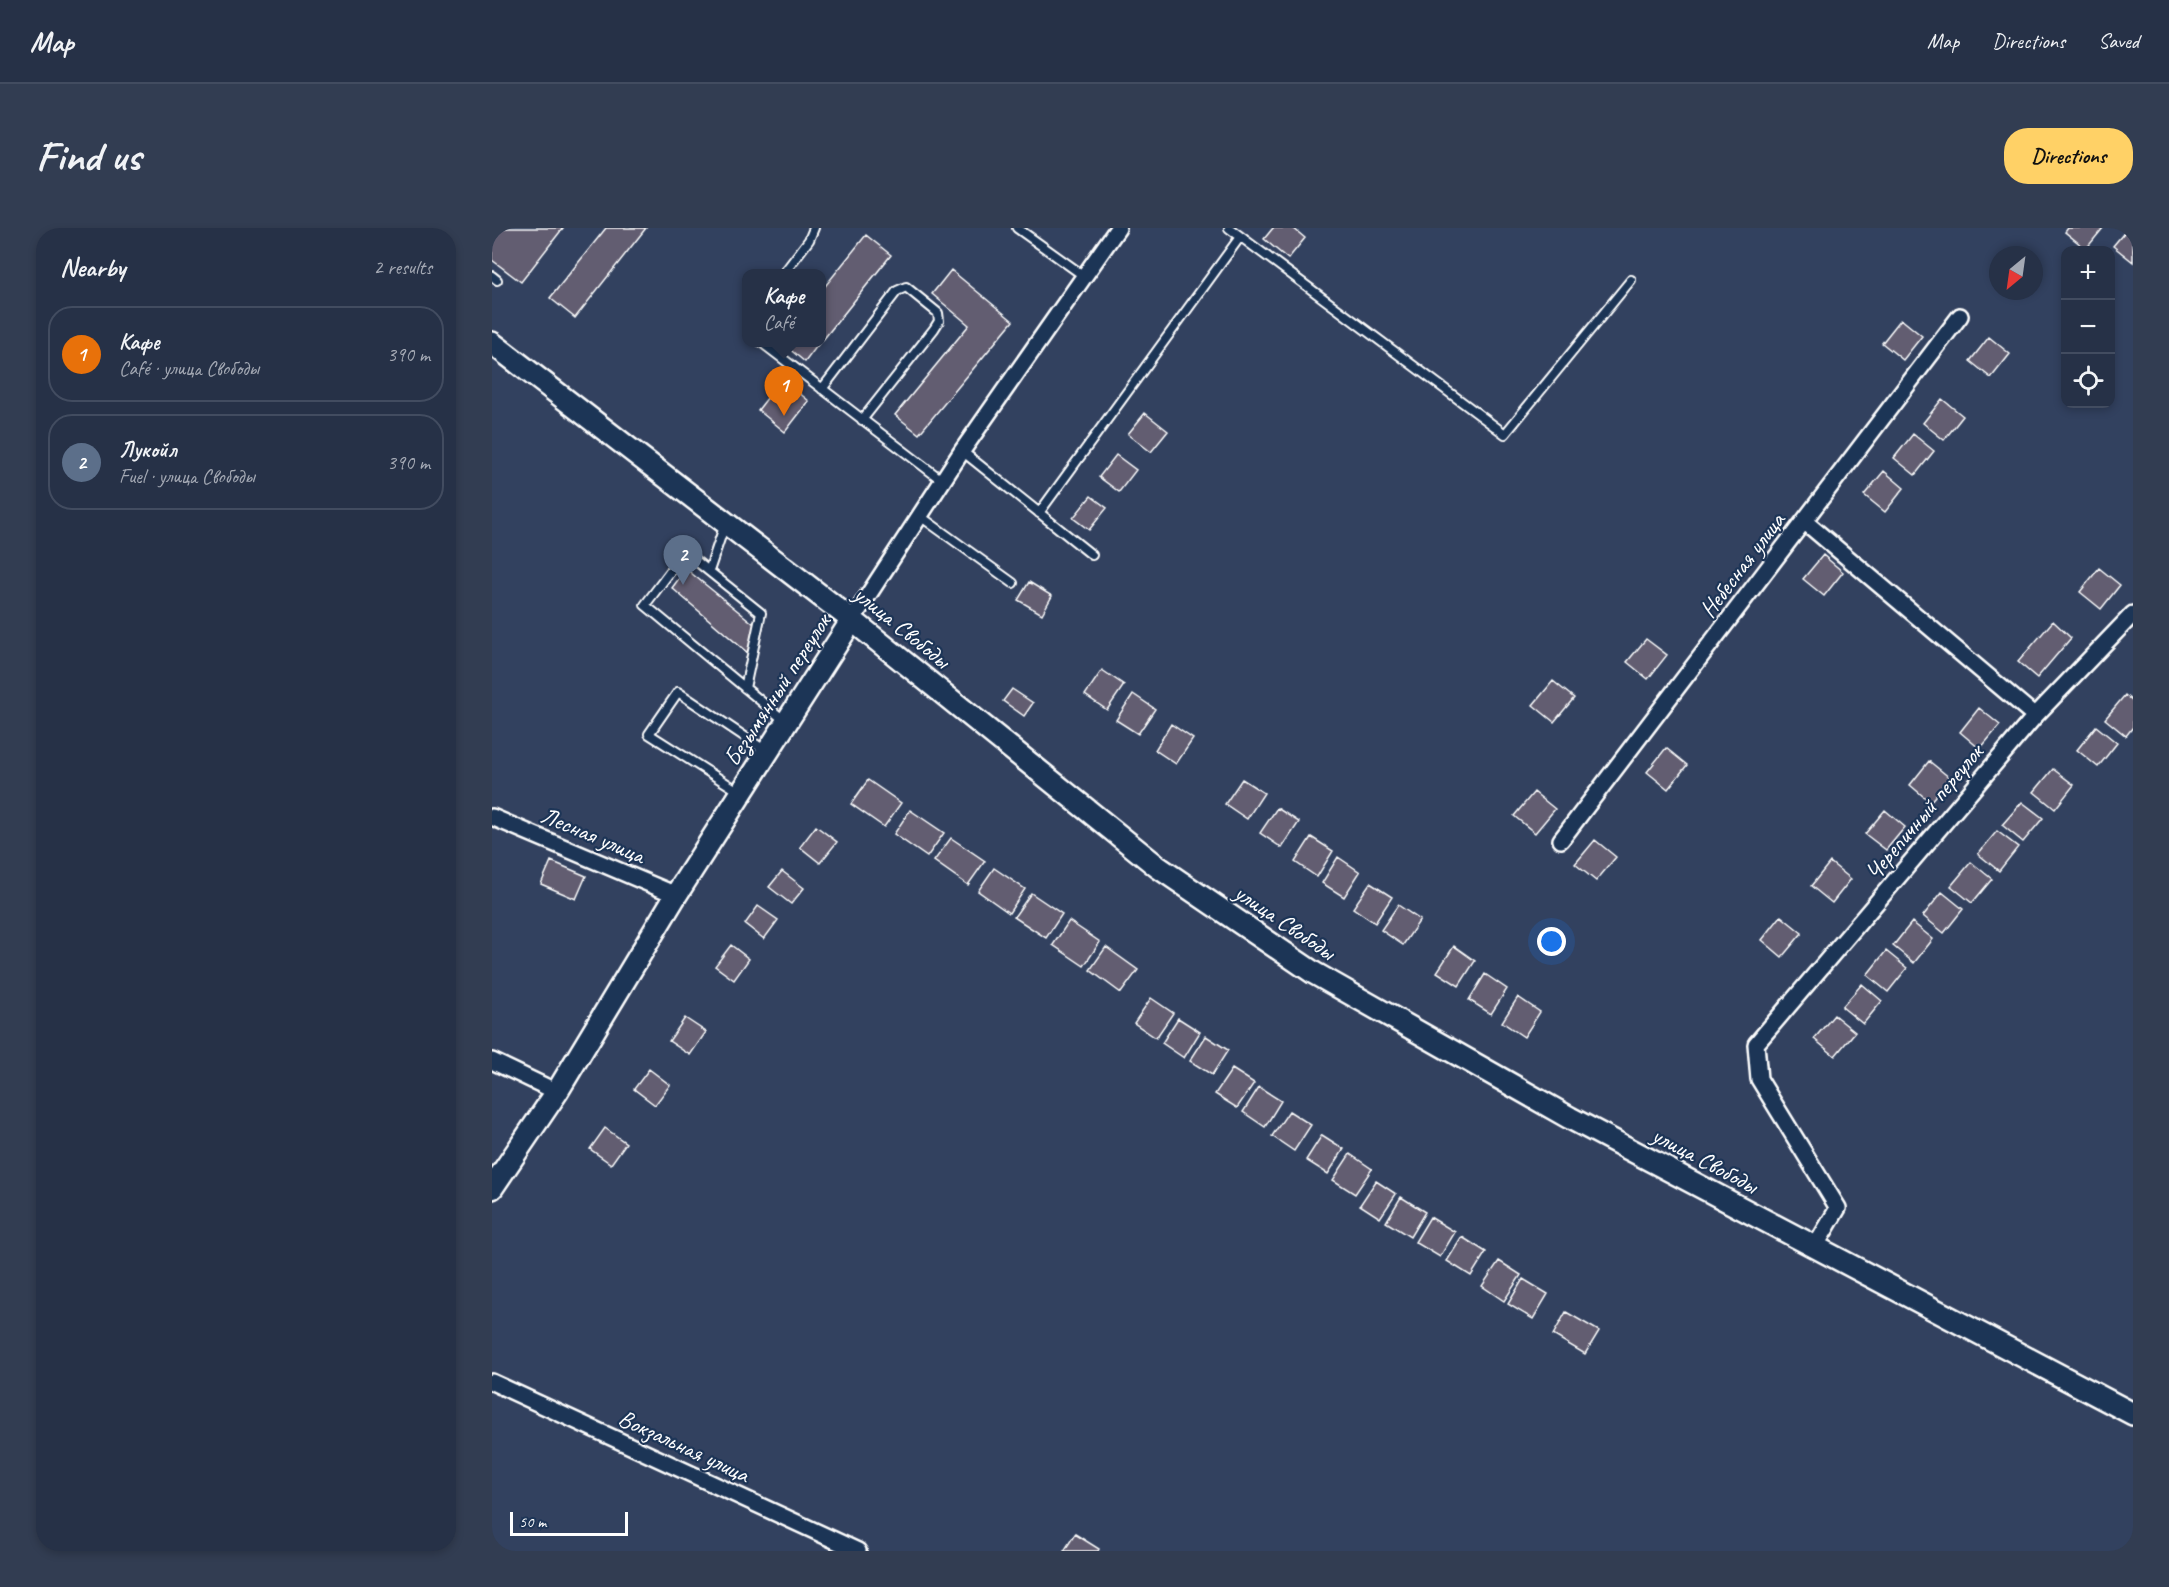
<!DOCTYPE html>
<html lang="en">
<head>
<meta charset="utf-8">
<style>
	:root { --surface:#263147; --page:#323d52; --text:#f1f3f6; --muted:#a4a9b4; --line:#424c60; --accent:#ffd166 }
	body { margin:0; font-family:Caveat,sans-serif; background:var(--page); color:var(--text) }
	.controls { position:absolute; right:18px; top:18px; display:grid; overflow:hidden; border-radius:12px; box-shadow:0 3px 9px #0003 }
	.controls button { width:54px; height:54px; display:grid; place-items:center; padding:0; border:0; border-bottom:2px solid var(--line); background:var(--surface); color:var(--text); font:30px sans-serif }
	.compass { position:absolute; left:1497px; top:18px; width:54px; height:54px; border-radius:50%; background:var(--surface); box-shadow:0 3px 9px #0003; rotate:209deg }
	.scale { position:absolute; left:18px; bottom:15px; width:118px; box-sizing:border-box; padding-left:6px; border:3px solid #fff; border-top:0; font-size:16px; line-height:21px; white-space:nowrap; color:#fff; -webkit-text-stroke:4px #1d3557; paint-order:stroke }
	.you { position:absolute; left:1060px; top:714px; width:21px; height:21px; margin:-15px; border:4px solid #fff; border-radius:50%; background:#1a73e8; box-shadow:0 0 0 9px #1a73e833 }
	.badge { display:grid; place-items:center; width:39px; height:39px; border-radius:50%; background:var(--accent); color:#fff; font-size:20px; font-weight:700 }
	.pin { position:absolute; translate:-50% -50px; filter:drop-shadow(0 2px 3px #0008) }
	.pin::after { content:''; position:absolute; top:32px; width:21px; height:18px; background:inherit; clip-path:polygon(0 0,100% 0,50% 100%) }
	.popup { position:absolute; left:250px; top:41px; width:84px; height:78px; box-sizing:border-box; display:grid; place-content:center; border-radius:12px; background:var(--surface); filter:drop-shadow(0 2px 4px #0005); font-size:20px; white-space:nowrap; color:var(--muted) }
	.popup b { font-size:22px; color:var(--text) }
	.popup::after { content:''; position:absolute; left:50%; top:100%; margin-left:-12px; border:12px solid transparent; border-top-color:var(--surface) }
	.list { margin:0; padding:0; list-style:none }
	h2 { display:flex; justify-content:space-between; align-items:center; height:78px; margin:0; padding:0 24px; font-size:26px }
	h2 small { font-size:20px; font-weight:400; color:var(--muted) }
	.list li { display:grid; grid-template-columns:39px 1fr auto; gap:18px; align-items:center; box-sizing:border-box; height:96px; margin:0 12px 12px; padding:0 12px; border:2px solid var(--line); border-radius:24px }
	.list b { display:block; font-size:22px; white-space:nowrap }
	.list p { margin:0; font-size:20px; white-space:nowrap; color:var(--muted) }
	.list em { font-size:20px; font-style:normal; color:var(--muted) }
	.icon { flex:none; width:33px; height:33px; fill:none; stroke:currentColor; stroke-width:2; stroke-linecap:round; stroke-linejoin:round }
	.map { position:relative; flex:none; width:1641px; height:1323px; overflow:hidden; border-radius:24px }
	header { display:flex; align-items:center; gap:36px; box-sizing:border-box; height:84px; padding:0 30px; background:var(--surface); border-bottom:2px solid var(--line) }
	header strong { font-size:28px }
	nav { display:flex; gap:33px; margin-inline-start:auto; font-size:21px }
	.intro { display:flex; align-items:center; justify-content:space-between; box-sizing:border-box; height:144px; padding:0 36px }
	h1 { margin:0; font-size:42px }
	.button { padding:15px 27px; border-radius:24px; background:var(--accent); color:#111; font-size:21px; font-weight:700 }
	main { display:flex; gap:36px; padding:0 36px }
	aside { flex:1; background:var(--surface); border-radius:24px; box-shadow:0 3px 9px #0003 }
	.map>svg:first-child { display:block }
	.building { fill:#625d71; stroke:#fff; stroke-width:1.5 }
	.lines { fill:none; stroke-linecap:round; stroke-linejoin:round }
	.service-casing { stroke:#fff; stroke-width:12 }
	.minor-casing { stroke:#fff; stroke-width:20 }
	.secondary-casing { stroke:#fff; stroke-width:26 }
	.service { stroke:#1d3557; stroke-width:8 }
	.minor { stroke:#1d3557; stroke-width:15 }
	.secondary { stroke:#1d3557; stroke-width:21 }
	.labels { text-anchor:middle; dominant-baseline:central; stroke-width:4.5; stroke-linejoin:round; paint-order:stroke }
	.street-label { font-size:24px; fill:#fff; stroke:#1d3557 }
</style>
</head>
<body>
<header>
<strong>Map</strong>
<nav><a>Map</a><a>Directions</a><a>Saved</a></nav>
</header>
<div class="intro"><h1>Find us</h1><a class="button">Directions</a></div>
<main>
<aside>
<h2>Nearby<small>2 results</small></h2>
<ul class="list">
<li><span class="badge" style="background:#e8710a">1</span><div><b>Кафе</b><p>Café · улица Свободы</p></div><em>390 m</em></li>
<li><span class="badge" style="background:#5c6f8a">2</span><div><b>Лукойл</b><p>Fuel · улица Свободы</p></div><em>390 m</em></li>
</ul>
</aside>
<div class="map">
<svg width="1641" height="1323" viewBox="0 0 1641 1323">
	<rect width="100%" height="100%" fill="#32415f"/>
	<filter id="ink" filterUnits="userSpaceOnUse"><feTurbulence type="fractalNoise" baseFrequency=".0167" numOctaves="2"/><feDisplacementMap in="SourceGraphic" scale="12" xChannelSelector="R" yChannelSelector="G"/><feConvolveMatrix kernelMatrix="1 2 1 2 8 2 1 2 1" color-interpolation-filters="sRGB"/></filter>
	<g filter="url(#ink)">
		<path class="building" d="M 0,0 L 71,0 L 29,54 L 0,32 Z
			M 114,0 L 154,0 L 83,90 L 58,70 Z
			M 781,0 L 801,0 L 813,10 L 796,31 L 772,11 Z
			M 1576,0 L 1611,0 L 1594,21 L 1573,4 Z
			M 1636,0 L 1641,0 L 1641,34 L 1621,18 Z
			M 374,7 L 399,27 L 330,113 L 330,62 Z
			M 459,42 L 521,93 L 427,206 L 403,187 L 477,97 L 440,66 Z
			M 1409,91 L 1430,108 L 1411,132 L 1390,115 Z
			M 1497,109 L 1518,126 L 1499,150 L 1478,133 Z
			M 289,114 L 328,114 L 313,134 Z
			M 290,151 L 317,173 L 293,204 L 266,182 Z
			M 1450,171 L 1471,188 L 1452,212 L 1431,195 Z
			M 653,185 L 676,203 L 659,224 L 636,206 Z
			M 1421,206 L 1442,223 L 1423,247 L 1402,230 Z
			M 624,227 L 644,242 L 627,264 L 607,249 Z
			M 1392,243 L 1412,260 L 1393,284 L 1372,267 Z
			M 599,268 L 615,280 L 597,302 L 581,290 Z
			M 1331,327 L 1351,344 L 1332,368 L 1311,351 Z
			M 1607,340 L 1628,357 L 1609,381 L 1588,364 Z
			M 194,341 L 262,396 L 256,425 L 180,360 Z
			M 537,354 L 560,368 L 550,386 L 526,372 Z
			M 1561,393 L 1579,410 L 1545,450 L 1526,434 Z
			M 1154,411 L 1175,427 L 1156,451 L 1135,434 Z
			M 610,442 L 632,457 L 615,482 L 593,467 Z
			M 1061,453 L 1082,470 L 1062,494 L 1041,477 Z
			M 520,461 L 541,475 L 532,488 L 511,473 Z
			M 641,466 L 663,481 L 646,506 L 624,492 Z
			M 1633,467 L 1641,474 L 1641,499 L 1634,508 L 1613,491 Z
			M 1487,480 L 1508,497 L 1488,521 L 1468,504 Z
			M 679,496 L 701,511 L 684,536 L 663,522 Z
			M 1604,498 L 1625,515 L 1606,539 L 1585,522 Z
			M 1174,520 L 1195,537 L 1176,561 L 1155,544 Z
			M 1437,533 L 1458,550 L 1438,574 L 1418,557 Z
			M 1561,541 L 1582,557 L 1563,581 L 1542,564 Z
			M 750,551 L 772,565 L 755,591 L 733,576 Z
			M 376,552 L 409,575 L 392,599 L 359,576 Z
			M 1042,564 L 1063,581 L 1043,605 L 1022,588 Z
			M 1530,574 L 1551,590 L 1531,614 L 1510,597 Z
			M 785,580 L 807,594 L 790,620 L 768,605 Z
			M 418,582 L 452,605 L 435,629 L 402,606 Z
			M 1393,582 L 1413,599 L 1394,622 L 1373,606 Z
			M 324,598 L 345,614 L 328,635 L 308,619 Z
			M 1505,603 L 1526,619 L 1507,643 L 1486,626 Z
			M 819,609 L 841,623 L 825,649 L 803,634 Z
			M 459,610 L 493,633 L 476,657 L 442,633 Z
			M 1103,612 L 1124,629 L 1104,653 L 1083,636 Z
			M 846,629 L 868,644 L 852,669 L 830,655 Z
			M 59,633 L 94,648 L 84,671 L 49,656 Z
			M 1338,634 L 1359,651 L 1340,675 L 1319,658 Z
			M 1479,634 L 1500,651 L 1480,675 L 1459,658 Z
			M 502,640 L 533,661 L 517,685 L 486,663 Z
			M 290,643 L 312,660 L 299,676 L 277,659 Z
			M 878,655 L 900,669 L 883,695 L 861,680 Z
			M 1450,664 L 1471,681 L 1452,705 L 1431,688 Z
			M 539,665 L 570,686 L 554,710 L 522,689 Z
			M 906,677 L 928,692 L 911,717 L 889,702 Z
			M 266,678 L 286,692 L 272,711 L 253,696 Z
			M 1289,688 L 1310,705 L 1290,729 L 1270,712 Z
			M 577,693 L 608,714 L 592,738 L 561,717 Z
			M 1420,694 L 1441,711 L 1422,735 L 1401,718 Z
			M 239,717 L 257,731 L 242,752 L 223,738 Z
			M 962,718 L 983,733 L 967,758 L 945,744 Z
			M 614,719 L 646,742 L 629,765 L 598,742 Z
			M 1394,723 L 1415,740 L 1396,764 L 1375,747 Z
			M 993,746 L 1015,761 L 999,786 L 977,772 Z
			M 1370,756 L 1390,773 L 1371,796 L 1350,779 Z
			M 1026,769 L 1048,784 L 1032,809 L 1010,794 Z
			M 659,770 L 681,785 L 664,810 L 642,795 Z
			M 1342,787 L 1363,804 L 1343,828 L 1322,811 Z
			M 193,790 L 214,804 L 198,827 L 177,813 Z
			M 686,790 L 708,804 L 692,830 L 670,815 Z
			M 714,808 L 736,822 L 720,847 L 698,833 Z
			M 157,841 L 178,857 L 163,877 L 142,861 Z
			M 740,841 L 762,855 L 745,880 L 723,866 Z
			M 767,859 L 789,873 L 773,899 L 751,884 Z
			M 797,883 L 819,897 L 802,923 L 780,908 Z
			M 113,900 L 134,915 L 119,936 L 98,921 Z
			M 830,907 L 852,921 L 836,946 L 814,932 Z
			M 858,926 L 880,941 L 863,966 L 841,952 Z
			M 884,953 L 904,966 L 888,990 L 868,977 Z
			M 909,969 L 933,984 L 918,1009 L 894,994 Z
			M 938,989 L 963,1004 L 948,1029 L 923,1014 Z
			M 970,1009 L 994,1024 L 979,1048 L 955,1033 Z
			M 1007,1033 L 1029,1047 L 1012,1073 L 990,1058 Z
			M 1031,1051 L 1056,1066 L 1041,1091 L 1016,1076 Z
			M 1074,1084 L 1107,1103 L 1093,1126 L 1061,1107 Z
			M 583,1306 L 607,1321 L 606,1323 L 572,1323 Z"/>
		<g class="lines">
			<g class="service-casing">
				<path id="service" d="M 525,0 L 592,48
					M 737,0 L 1013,206 L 1139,52
					M 292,45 L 317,12 L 322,0
					M 0,48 L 5,52
					M 269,114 L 451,253
					M 330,161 L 405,63 L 414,59 L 446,85 L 447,93 L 442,101 L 370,192
					M 470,223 L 600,327
					M 547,285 L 748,9
					M 428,288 L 521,355
					M 217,343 L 233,296
					M 253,460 L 269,385 L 193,324 L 153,377 L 293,493
					M 248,564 L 157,506 L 186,464 L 274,523"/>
			</g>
			<g class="minor-casing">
				<path id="minor" d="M 1312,293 L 1543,488
					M 360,392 L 470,223 L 626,0
					M 0,589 L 184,667
					M 1069,612 L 1468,88
					M 0,833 L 65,864
					M 1323,1019 L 1346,980 L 1267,851 L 1264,816 L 1543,488 L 1641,386
					M 0,1154 L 366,1323"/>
			</g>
			<g class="secondary-casing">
				<path id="secondary" d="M 0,115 L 360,392 L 666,639 L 822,745 L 1078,890 L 1641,1186
					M 0,960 L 65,864 L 184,667 L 360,392"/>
			</g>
			<use href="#service" class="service"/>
			<use href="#minor" class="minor"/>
			<use href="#secondary" class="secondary"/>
		</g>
	</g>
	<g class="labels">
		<g class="street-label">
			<text transform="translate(1250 337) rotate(-53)">Небесная улица</text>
			<text transform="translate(410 399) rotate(39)">улица Свободы</text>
			<text transform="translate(285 462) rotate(-57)">Безымянный переулок</text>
			<text transform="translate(1432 584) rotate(-50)">Черепичный переулок</text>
			<text transform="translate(101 607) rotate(23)">Лесная улица</text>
			<text transform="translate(793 694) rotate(34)">улица Свободы</text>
			<text transform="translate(1213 932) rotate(28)">улица Свободы</text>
			<text transform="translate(192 1218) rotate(25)">Вокзальная улица</text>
		</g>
	</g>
</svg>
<div class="controls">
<button>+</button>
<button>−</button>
<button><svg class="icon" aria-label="locate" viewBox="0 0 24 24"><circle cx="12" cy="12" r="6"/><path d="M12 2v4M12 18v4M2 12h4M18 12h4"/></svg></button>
</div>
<svg class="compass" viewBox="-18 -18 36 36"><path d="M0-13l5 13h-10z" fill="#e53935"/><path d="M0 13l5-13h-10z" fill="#a4a9b4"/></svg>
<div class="scale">50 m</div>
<div class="you"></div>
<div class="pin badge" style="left:292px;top:188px;background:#e8710a">1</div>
<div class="popup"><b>Кафе</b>Café</div>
<div class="pin badge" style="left:191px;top:357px;background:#5c6f8a">2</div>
</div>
</main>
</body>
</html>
